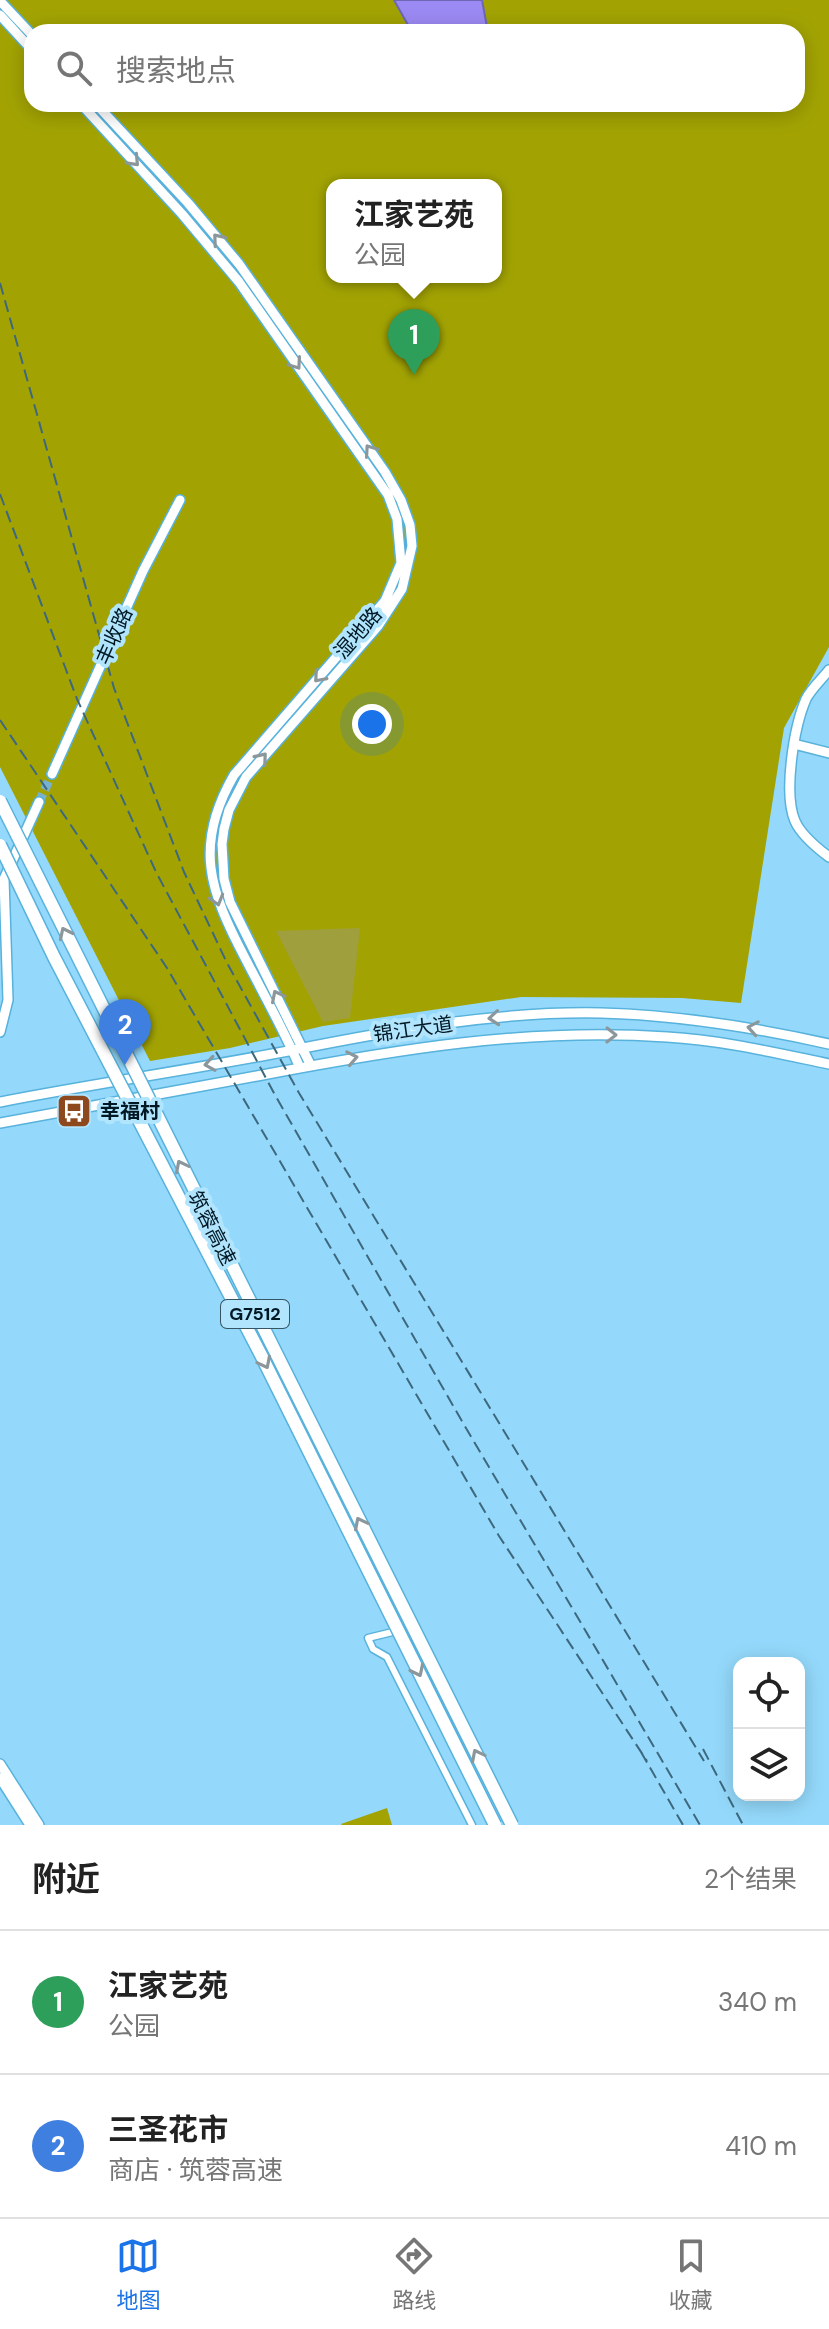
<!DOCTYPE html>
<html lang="zh">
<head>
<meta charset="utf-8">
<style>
	:root { --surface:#fff; --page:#f2f2f2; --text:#222; --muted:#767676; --line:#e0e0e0; --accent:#1a73e8 }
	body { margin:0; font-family:"DM Sans","Noto Sans SC",sans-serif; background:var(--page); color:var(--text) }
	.controls { position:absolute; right:24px; bottom:24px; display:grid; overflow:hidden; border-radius:16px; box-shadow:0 4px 20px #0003 }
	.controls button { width:72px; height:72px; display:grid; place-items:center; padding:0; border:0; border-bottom:2px solid var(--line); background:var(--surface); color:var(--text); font:40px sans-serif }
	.you { position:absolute; left:372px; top:724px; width:28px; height:28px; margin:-20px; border:6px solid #fff; border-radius:50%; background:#1a73e8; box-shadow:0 0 0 12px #1a73e833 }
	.badge { display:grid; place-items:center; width:52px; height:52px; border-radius:50%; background:var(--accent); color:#fff; font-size:26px; font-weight:700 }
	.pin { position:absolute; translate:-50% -66px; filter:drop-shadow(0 2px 4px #0008) }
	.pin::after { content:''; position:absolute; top:42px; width:28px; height:24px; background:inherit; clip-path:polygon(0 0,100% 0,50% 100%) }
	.popup { position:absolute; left:326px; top:179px; width:176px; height:104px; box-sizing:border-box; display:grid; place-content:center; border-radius:16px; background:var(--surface); filter:drop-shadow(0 2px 6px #0005); font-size:26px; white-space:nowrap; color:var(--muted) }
	.popup b { font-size:30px; color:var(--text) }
	.popup::after { content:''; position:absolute; left:50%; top:100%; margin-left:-16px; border:16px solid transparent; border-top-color:var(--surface) }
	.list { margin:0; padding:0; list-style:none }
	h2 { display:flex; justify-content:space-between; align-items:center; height:104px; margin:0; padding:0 32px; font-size:34px }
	h2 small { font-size:26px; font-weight:400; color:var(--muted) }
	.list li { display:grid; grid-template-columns:52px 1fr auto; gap:24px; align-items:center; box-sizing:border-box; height:144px; padding:0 32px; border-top:2px solid var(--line) }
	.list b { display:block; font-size:30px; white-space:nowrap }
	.list p { margin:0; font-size:26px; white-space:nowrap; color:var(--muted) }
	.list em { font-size:26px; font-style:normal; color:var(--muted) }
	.icon { flex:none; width:44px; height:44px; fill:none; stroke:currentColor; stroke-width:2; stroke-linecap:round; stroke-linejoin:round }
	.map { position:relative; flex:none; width:829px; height:1825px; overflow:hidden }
	.search { position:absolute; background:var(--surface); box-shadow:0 4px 20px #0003; left:24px; right:24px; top:24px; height:88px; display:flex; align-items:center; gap:20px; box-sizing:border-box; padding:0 28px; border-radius:24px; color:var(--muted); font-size:30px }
	.sheet { height:392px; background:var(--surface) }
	nav { display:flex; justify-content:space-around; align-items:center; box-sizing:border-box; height:112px; border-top:2px solid var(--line); background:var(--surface); font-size:22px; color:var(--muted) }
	nav a { display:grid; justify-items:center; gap:4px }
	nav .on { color:var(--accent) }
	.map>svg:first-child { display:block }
	.green { fill:#a2a303; fill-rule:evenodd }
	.forest { fill:#9fa03d }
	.water { fill:#9c8af4; stroke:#6d68b6; stroke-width:2 }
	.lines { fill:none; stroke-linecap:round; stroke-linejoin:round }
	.secondary-tunnel { stroke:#76b2d0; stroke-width:9; stroke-dasharray:9 4.5; stroke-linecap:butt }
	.street-casing { stroke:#58b2db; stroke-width:9 }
	.secondary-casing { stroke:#58b2db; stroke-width:12 }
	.street { stroke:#fff; stroke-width:6 }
	.secondary { stroke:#fff; stroke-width:9 }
	.rail { stroke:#3d687d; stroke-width:2; stroke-dasharray:12 6; stroke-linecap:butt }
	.highway-bridge-casing { stroke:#58b2db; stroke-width:15; stroke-linecap:butt }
	.highway-bridge { stroke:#fff; stroke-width:12 }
	.oneway { stroke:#8c979c }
	.labels { text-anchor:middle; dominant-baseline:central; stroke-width:8; stroke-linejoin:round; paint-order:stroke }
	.shield { fill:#b1e4fd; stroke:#355565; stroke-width:2 }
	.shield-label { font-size:18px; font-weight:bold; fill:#001824 }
	.street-label { font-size:20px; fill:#001824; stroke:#b1e4fd }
	.poi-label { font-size:20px; font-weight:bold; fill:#001824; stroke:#b1e4fd; text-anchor:start }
</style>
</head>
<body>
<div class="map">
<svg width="829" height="1825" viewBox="0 0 829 1825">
	<rect width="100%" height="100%" fill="#94d9fb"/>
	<path class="green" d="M 0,0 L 829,0 L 829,647 L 784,728 L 741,1003 L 682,998 L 521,997 L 323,1026 L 230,1048 L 150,1061 L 0,767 ZM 32,32 L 797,32 L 797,104 L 32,104 ZM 332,185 L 496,185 L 496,277 L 332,277 Z
		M 387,1808 L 392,1825 L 342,1825 L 341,1824 Z"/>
	<path class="forest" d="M 360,928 L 350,1018 L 323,1022 L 276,931 Z"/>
	<path class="water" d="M 394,0 L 482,0 L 487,27 L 485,32 L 412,32 Z"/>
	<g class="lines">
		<path class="secondary-tunnel" d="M 39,802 L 52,774"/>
		<g class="street-casing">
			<path id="street" d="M 413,1627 L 368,1638 L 373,1649 L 387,1657 L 472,1825"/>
		</g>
		<g class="secondary-casing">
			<path id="secondary" d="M 0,1 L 32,35
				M 0,15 L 32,50
				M 81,104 L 182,214 L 239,282 L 388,495 L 397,519 L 401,563 L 385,601 L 234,775 C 193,846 210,891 245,958 C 264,995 284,1030 300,1068
				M 96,104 L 188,203 L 239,264 L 385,472 L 401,500 L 410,525 L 412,546 L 402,589 L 378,626 L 246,777 L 229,810 L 224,829 L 222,844 L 224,879 L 230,902 L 311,1066
				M 829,670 C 822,679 811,689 806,699 C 794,727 783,793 795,821 C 801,835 817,848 829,857
				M 794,744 L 829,753
				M 52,774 L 143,571 L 180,500
				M 0,1032 L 8,1000 L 4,879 L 39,802
				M 0,1102 C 98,1083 196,1069 293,1050 C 394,1030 497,1011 601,1013 C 678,1015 753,1027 829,1044
				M 0,1123 C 86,1107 171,1092 257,1076 C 393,1050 528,1027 667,1037 C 722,1040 776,1053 829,1064
				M 0,1764 L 39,1825
				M 0,1778 L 30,1825"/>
		</g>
		<use href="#street" class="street"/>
		<use href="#secondary" class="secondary"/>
		<path class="rail" d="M 0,283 L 114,688 L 184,872 L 227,963 L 299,1093 L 704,1761
			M 0,494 L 77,699 L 156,872 L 275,1095 L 463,1423 L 700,1825
			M 0,720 L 167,968 L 499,1536 L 647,1761
			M 703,1749 L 743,1825
			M 641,1752 L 683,1825"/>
		<g class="highway-bridge-casing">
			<path id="highway-bridge" d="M 0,801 L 512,1825
				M 0,845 L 54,957 L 261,1355 L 495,1825"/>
		</g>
		<use href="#highway-bridge" class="highway-bridge"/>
	</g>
	<defs><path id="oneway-chevron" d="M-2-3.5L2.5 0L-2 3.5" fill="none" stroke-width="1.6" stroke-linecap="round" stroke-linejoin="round" transform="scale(2)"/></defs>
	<g class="oneway">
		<use href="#oneway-chevron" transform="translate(134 161) rotate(47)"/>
		<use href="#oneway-chevron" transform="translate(218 239) rotate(-130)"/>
		<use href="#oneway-chevron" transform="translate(296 364) rotate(55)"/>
		<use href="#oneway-chevron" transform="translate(370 450) rotate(-125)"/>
		<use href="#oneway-chevron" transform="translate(319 677) rotate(131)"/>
		<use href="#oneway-chevron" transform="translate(262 758) rotate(-50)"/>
		<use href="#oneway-chevron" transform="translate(217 900) rotate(74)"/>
		<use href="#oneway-chevron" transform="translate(65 933) rotate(-116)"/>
		<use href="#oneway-chevron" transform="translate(277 996) rotate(-117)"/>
		<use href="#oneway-chevron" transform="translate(494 1018) rotate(175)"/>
		<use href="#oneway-chevron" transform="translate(753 1028) rotate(-170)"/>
		<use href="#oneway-chevron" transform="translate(611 1035) rotate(1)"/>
		<use href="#oneway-chevron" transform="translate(352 1058) rotate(-11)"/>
		<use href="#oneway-chevron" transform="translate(210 1064) rotate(171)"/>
		<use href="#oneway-chevron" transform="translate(181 1166) rotate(-117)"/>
		<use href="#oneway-chevron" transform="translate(265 1363) rotate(63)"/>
		<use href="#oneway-chevron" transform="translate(360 1523) rotate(-117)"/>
		<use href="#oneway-chevron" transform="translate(418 1671) rotate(64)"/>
		<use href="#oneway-chevron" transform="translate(477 1755) rotate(-117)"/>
	</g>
	<defs>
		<g id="bus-square" transform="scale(1.8)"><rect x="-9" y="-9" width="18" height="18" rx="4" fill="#8d491d" stroke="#b1e4fd"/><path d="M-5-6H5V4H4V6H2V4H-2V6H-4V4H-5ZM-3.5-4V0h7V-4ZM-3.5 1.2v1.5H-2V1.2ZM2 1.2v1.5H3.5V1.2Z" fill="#fff"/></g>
	</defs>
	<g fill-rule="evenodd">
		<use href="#bus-square" x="74" y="1111"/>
	</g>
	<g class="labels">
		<rect class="shield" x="221" y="1300" width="68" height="28" rx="6"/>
		<g class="shield-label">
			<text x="255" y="1314">G7512</text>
		</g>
		<g class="street-label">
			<text transform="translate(358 633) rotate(-49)">湿地路</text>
			<text transform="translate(114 636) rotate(-66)">丰收路</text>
			<text transform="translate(413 1029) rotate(-8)">锦江大道</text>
			<text transform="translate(212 1228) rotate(63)">筑蓉高速</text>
		</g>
		<g class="poi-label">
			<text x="100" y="1111">幸福村</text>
		</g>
	</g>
</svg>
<div class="controls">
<button><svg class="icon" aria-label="locate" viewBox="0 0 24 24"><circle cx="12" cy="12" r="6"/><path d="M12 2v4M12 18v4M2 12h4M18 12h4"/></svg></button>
<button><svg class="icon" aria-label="layers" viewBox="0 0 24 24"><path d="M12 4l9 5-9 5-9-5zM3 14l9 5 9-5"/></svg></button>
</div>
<div class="you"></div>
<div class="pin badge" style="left:414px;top:375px;background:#2e9e5b">1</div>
<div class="popup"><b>江家艺苑</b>公园</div>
<div class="pin badge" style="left:125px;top:1065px;background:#3f7fe0">2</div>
<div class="search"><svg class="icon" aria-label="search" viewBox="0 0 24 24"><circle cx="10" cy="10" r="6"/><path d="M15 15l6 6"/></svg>搜索地点</div>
</div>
<section class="sheet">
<h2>附近<small>2个结果</small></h2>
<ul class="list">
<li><span class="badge" style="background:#2e9e5b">1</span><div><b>江家艺苑</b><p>公园</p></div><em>340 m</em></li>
<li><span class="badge" style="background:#3f7fe0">2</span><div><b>三圣花市</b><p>商店 · 筑蓉高速</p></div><em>410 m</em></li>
</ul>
</section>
<nav>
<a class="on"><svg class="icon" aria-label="map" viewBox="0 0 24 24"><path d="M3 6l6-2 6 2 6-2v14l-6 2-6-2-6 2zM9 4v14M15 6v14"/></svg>地图</a>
<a><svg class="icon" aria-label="directions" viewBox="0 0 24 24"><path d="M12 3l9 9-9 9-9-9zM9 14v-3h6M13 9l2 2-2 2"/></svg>路线</a>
<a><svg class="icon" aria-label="saved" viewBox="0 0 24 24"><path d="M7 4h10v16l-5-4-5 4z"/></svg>收藏</a>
</nav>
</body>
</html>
